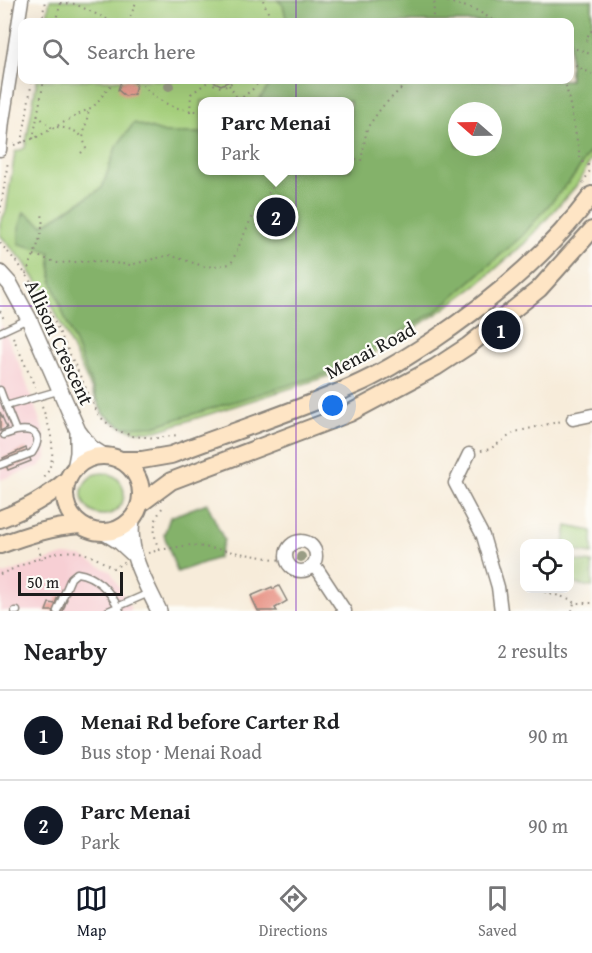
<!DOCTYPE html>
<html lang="en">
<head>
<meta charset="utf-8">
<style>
	:root { --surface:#fff; --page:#f2f2f2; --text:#202124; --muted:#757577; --line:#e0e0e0; --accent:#111827 }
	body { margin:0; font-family:"Gentium Book Plus",serif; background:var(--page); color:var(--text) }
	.controls { position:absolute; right:18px; bottom:18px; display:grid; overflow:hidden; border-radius:12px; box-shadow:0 6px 24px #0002 }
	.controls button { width:54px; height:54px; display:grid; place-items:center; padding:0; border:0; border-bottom:2px solid var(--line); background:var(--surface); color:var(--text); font:30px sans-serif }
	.compass { position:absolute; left:448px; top:102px; width:54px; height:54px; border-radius:50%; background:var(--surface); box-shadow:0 6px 24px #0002; rotate:290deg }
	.scale { position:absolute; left:18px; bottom:15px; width:105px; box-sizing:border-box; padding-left:6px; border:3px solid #1c1c1c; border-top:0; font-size:16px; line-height:21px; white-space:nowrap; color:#1c1c1c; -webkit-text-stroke:4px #fdfcf7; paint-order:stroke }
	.you { position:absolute; left:333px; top:406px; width:21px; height:21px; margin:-15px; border:4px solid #fff; border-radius:50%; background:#1a73e8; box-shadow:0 0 0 9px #1a73e833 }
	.badge { display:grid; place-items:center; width:39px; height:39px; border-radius:50%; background:var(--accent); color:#fff; font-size:20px; font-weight:700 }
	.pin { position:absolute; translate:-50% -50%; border:3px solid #fff; box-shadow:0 2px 6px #0006 }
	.popup { position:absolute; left:198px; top:97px; width:156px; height:78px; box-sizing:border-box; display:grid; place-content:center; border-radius:12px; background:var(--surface); filter:drop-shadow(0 2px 4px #0005); font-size:20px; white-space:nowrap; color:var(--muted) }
	.popup b { font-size:22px; color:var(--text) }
	.popup::after { content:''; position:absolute; left:50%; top:100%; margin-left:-12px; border:12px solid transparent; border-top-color:var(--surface) }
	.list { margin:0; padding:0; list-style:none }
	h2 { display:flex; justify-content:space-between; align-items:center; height:78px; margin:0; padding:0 24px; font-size:26px }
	h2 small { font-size:20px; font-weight:400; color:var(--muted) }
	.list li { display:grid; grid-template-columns:39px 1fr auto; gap:18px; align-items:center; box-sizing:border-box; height:90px; padding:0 24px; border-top:2px solid var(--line) }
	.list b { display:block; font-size:22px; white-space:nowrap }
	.list p { margin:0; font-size:20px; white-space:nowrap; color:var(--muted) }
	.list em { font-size:20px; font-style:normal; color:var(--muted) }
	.icon { flex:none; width:33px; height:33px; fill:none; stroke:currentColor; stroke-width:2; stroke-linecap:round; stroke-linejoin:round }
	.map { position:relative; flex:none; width:592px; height:611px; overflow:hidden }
	.search { position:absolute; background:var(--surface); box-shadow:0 6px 24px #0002; left:18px; right:18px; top:18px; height:66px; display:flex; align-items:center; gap:15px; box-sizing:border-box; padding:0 21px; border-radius:12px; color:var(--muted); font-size:22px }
	.sheet { height:258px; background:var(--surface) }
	nav { display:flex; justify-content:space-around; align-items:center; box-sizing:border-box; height:84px; border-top:2px solid var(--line); background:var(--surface); font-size:16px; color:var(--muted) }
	nav a { display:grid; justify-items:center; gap:3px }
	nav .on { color:var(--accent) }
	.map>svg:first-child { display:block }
	.built { fill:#f7cfd4 }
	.green { fill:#a5cf7b; stroke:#60764c; stroke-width:1.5; fill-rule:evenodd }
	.forest { fill:#84b26b; stroke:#506744; stroke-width:1.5; fill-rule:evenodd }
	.building { fill:#e8978a }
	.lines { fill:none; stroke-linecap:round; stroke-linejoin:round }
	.service-casing { stroke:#8a847b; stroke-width:9 }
	.minor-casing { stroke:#8a847b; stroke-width:15 }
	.tertiary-casing { stroke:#8a847b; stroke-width:18 }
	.secondary-casing { stroke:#8a847b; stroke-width:20 }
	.path { stroke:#8a847b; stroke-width:2; stroke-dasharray:1.5 4.5; stroke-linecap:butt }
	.service { stroke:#fff; stroke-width:6 }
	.minor { stroke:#fff; stroke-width:12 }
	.tertiary { stroke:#fff; stroke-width:15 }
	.secondary { stroke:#fee5c5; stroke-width:16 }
	.tree { fill:#999c84 }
	.grid { fill:none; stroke:#7b2cbf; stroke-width:1.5; stroke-opacity:0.55 }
	.labels { text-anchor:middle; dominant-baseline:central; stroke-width:4.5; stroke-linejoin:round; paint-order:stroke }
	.street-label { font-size:20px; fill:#1c1c1c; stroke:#fdfcf7 }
</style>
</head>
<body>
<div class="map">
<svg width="592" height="611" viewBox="0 0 592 611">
	<rect width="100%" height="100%" fill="#fdfcf7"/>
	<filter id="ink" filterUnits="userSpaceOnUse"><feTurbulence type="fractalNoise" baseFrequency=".0167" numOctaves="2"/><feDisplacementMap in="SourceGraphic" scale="12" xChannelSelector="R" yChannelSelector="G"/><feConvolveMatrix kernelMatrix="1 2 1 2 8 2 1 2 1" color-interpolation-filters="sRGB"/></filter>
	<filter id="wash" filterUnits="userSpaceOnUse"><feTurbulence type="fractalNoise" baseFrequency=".008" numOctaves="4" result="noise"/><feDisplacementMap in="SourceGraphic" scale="24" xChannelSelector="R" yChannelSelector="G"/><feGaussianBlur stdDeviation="1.35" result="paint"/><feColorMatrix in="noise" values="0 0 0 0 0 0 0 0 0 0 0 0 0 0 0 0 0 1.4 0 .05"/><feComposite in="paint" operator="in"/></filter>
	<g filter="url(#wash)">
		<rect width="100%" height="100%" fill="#f7ecda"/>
		<path class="built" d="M 0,321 L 21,368 L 44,432 L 46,458 L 40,466 L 0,480 Z
			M 64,555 L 81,556 L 111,572 L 132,611 L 0,611 L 0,575 Z"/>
		<path class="green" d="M 50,0 L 592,0 L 592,158 L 577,185 L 525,243 L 476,286 L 438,313 L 367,357 L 335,374 L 156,431 C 131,432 122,430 103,414 L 52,305 L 24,262 L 0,235 L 0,223 L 6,211 L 15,152 L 25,148 L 37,80 L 570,80 L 570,22 L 46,22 ZM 202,101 L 350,101 L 350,170 L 202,170 ZM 457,111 L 493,111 L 493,147 L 457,147 Z
			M82 494a21 21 0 1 1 42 0a21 21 0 1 1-42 0Z
			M 567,526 L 592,531 L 592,554 L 570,550 L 570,544 L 564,543 Z
			M 570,560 L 592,563 L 592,587 L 570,583 Z"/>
		<path class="forest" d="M 277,0 L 592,0 L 592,148 L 574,176 L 522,236 L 438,310 L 335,371 L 154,426 L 123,427 L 103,414 L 61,308 L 52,281 L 50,252 L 19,244 L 19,228 L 24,212 L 43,225 L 102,188 L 116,147 L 134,123 L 165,133 L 202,133 L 202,170 L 350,170 L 350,101 L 258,101 L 273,80 L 570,80 L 570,22 L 287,22 L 283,5 ZM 457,111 L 493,111 L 493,147 L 457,147 Z
			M 207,503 L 224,540 L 218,558 L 177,572 L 164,535 L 170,517 Z"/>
		<g id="blocks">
			<path class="building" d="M 130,80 L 136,84 L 134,94 L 125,96 L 118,90 L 121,81 Z
				M 211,80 L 232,80 L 221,85 Z
				M 0,412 L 7,428 L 0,431 Z
				M 26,448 L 31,461 L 8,470 L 3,458 Z
				M 279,586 L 287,601 L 275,608 L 277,611 L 258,611 L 251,596 L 272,587 L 273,589 Z
				M 58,596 L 67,599 L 63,611 L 46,611 L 49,603 L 55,604 Z"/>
		</g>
	</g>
	<g filter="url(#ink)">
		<use href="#blocks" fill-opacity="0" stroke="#8a847b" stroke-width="1.5"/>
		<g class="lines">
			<g class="service-casing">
				<path id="service" d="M 0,332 L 28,319
					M 0,390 L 6,406
					M 4,435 L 16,431 L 6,406 L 61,390
					M 0,465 L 32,453 C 44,435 34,428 16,431
					M 15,611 L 17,611
					M 57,611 L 71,578 L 77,573 C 98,576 111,592 120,611
					M 108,611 L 149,593"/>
			</g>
			<g class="minor-casing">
				<path id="minor" d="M 0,150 L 3,121 L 22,0
					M 573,419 L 592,415
					M 469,454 L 455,483 L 483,536 L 498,587 L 501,611
					M286 556a15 15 0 1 1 30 0a15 15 0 1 1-30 0Z
					M 314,564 L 345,611"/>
			</g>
			<g class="tertiary-casing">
				<path id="tertiary" d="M 0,273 L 10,284 L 29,319 L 78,431 L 90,447 L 104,456
					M 75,469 L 78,453 L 78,431
					M 132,520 C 127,553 145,581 159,611
					M 104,532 L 120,542 L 133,554"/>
			</g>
			<g class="secondary-casing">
				<path id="secondary" d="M65 494a38 38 0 1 1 76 0a38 38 0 1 1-76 0Z
					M 121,460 L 142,460 L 171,455 C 231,432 294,412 353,386 C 381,374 407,357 432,341 C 493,300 548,254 592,195
					M 140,504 L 171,481 L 350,413 L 436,367 L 468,346 L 539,289 L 592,230
					M 0,519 C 26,509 47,498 68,479
					M 0,545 C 27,535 52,527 80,525"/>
			</g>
			<path class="path" d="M 263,0 L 272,22
				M 441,0 L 474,9 L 497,22
				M 61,3 L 75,4 L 113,22
				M 42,22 L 45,0
				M 55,22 L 62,0
				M 128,22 L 137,0
				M 432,22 L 435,0
				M 592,31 L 590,31 L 586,40 L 592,43
				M 570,48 L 581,50 L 592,55
				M 570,63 L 592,74
				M 139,80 C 154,101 177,112 202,111
				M 209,80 C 217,89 227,89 234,80
				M 565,80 L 581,161 L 592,167
				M 229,85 L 239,101
				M 238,101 L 254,88 L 260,80
				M 190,112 L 191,94 L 209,81
				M 37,115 L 53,129
				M 57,127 C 66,128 77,130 83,138 L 89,109
				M 33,139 L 44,80
				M 22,143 L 32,80
				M 14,145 L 35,138 L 94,106 L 115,80
				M 81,153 L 86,148 L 83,138
				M 350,157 L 361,161 L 367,128 L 382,107 L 410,80
				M 583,183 L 592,167
				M 0,213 L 8,161
				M 0,243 L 20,266 L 48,308 L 99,416 L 114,429 L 132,436 L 157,438 L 178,435
				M 34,255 L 58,263 L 96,261 L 130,265 L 169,255 L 206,267 L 231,264 L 250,221 L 284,170
				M 26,274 C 34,254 45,234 42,212
				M 0,311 L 4,319
				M 13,337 L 35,387
				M 42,407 C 51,429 59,458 44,478
				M 481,451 L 490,449 L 515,432 L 562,421
				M 38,547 L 42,559
				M 159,550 L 191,545 L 286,561
				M 148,553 L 159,550 C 153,535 152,521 163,507
				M 0,574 C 25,565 56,546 83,553 C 93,556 103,562 113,568 L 124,563
				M 540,588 L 545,592 L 570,599 L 574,603
				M 572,611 L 574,603 L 592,603"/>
			<use href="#service" class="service"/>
			<use href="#minor" class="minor"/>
			<use href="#tertiary" class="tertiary"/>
			<use href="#secondary" class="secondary"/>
		</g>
		<g class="tree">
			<circle cx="169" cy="86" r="5"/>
			<circle cx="301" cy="557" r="5"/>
		</g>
	</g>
	<path class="grid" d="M 296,0 L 296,22M 296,80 L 296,611M 0,306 L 592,306"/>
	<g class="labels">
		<g class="street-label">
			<text transform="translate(60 342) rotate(65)">Allison Crescent</text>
			<text transform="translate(370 350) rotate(-28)">Menai Road</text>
		</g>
	</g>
</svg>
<div class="controls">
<button><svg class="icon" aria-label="locate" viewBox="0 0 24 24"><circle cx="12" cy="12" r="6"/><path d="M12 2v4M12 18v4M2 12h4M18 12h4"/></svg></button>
</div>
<svg class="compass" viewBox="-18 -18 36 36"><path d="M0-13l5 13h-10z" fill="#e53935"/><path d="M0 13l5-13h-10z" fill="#757577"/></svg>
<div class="scale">50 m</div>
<div class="you"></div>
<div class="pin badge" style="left:501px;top:330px">1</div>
<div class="pin badge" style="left:276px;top:217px">2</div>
<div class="popup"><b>Parc Menai</b>Park</div>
<div class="search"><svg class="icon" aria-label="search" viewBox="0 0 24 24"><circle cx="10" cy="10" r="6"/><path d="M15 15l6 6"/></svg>Search here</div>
</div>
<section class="sheet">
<h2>Nearby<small>2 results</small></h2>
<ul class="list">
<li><span class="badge">1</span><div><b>Menai Rd before Carter Rd</b><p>Bus stop · Menai Road</p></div><em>90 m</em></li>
<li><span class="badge">2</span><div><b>Parc Menai</b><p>Park</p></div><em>90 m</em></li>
</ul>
</section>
<nav>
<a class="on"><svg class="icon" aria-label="map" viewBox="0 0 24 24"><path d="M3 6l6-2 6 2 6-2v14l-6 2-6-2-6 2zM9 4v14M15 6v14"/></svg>Map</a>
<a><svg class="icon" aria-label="directions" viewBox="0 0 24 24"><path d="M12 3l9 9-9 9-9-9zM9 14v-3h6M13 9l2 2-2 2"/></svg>Directions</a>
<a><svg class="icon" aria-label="saved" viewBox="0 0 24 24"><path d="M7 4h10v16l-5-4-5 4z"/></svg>Saved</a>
</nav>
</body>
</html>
